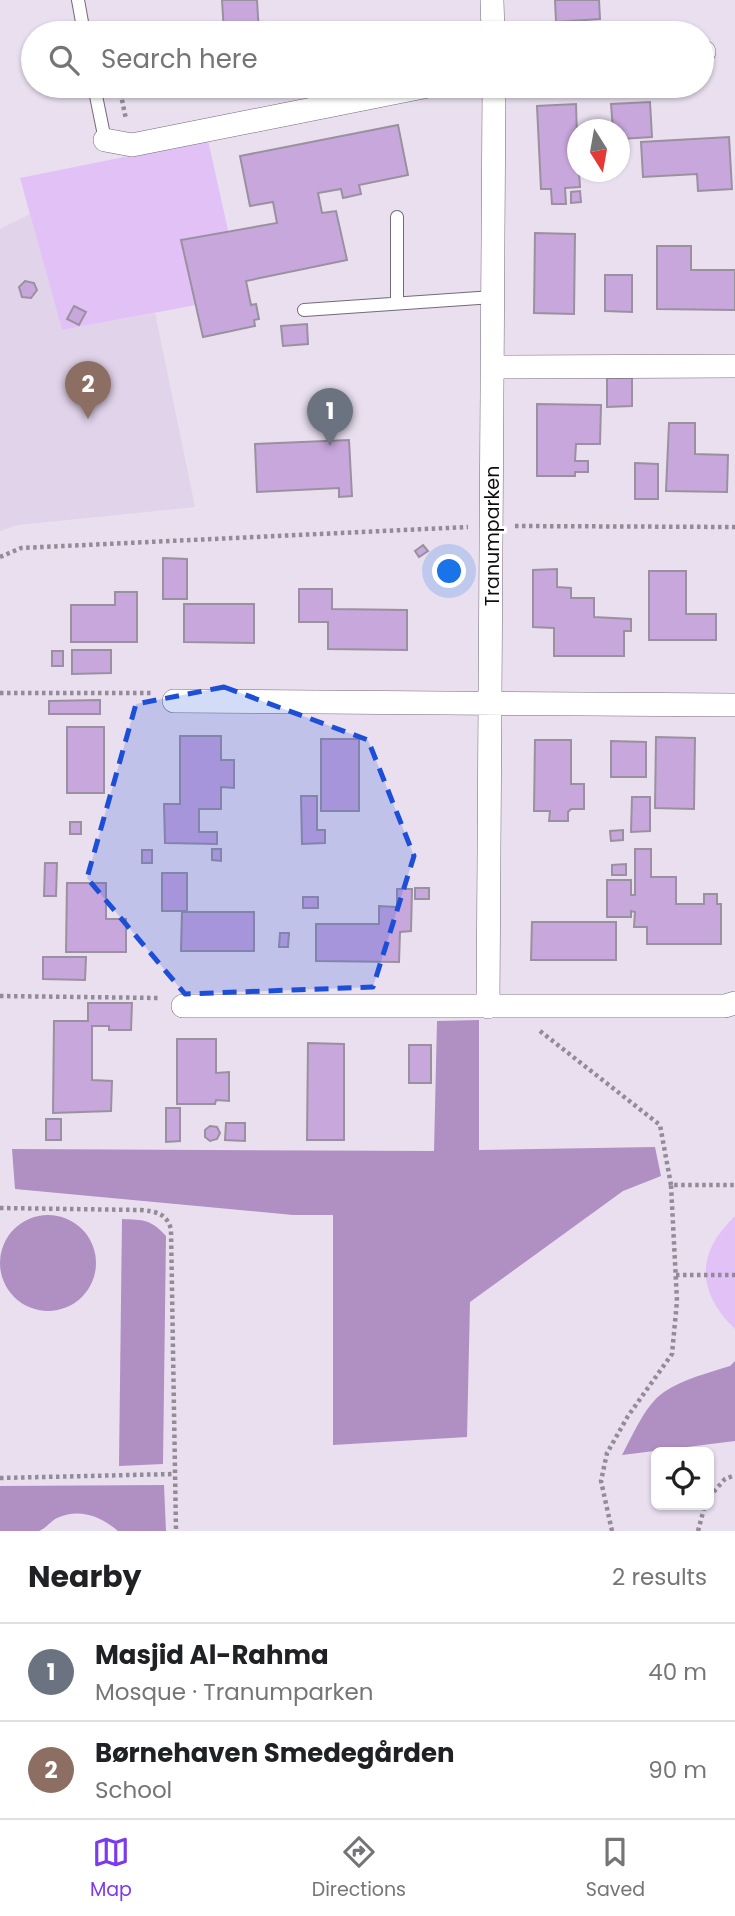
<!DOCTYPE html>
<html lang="en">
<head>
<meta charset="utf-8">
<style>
	:root { --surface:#fff; --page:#f2f2f2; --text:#202124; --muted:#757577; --line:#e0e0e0; --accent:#7c3aed }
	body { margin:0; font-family:Poppins,sans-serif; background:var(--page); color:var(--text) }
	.controls { position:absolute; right:21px; bottom:21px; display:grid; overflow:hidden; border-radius:10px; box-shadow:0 2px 5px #0004 }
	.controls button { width:63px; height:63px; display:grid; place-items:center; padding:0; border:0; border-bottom:2px solid var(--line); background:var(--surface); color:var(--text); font:35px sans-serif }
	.compass { position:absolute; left:567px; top:119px; width:63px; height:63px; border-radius:50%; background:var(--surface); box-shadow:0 2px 5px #0004; rotate:169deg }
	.you { position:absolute; left:450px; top:572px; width:24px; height:24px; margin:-18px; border:5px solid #fff; border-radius:50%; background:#1a73e8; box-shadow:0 0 0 10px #1a73e833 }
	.badge { display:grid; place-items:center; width:46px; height:46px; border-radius:50%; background:var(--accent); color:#fff; font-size:23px; font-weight:700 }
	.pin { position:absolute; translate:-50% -58px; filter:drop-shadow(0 2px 4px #0008) }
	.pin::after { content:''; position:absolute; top:37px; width:24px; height:21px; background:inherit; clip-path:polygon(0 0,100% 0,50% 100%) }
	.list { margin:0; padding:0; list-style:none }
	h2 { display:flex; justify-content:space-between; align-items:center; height:91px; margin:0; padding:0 28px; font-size:30px }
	h2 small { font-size:23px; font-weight:400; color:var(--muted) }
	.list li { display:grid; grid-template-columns:46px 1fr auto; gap:21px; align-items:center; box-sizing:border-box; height:98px; padding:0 28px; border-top:2px solid var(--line) }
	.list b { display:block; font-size:26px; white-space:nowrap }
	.list p { margin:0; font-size:23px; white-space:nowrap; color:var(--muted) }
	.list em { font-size:23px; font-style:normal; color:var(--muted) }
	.icon { flex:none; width:38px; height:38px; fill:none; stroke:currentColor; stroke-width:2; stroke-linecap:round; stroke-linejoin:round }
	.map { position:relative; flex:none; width:735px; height:1531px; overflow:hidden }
	.search { position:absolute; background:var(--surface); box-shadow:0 2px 5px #0004; left:21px; right:21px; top:21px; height:77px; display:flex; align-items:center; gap:18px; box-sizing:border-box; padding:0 24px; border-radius:38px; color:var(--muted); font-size:26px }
	.sheet { height:287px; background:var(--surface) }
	nav { display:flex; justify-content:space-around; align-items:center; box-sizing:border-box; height:98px; border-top:2px solid var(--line); background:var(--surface); font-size:19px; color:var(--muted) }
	nav a { display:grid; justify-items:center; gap:4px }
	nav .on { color:var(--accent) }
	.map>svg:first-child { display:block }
	.built { fill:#e1d3ea }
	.green { fill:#e2c2f6 }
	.forest { fill:#b08fc3 }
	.building { fill:#c8a7dc; stroke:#9a91a0; stroke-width:2 }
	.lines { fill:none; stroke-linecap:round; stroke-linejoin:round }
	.lane-casing { stroke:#736a78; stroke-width:14 }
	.street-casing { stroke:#736a78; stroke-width:24 }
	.path { stroke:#938c98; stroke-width:4.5; stroke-dasharray:3.5 3.5; stroke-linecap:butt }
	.lane { stroke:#fff; stroke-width:12 }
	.street { stroke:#fff; stroke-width:23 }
	.marked { fill:#1d4ed8; fill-opacity:0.2; stroke:#1d4ed8; stroke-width:5; stroke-dasharray:14 9; stroke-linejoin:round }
	.labels { text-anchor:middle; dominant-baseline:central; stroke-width:6; stroke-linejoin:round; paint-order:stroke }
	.street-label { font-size:19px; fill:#100d12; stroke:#fff }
</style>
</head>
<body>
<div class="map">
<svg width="735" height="1531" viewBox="0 0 735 1531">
	<rect width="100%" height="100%" fill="#e9dfef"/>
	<path class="built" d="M 30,214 L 62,330 L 155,313 L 195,507 L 18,525 L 0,531 L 0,229 Z"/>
	<path class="green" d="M 208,140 L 230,239 L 196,305 L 62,330 L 20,178 Z
		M 735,1216 L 735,1329 C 696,1291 696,1253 735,1216 Z"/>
	<path class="forest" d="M 479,1020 L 479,1150 L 655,1147 L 661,1176 L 623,1191 L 470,1302 L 467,1437 L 333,1445 L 333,1215 L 293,1215 L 15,1189 L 12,1149 L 434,1151 L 437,1021 Z
		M0 1263a48 48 0 1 1 96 0a48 48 0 1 1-96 0Z
		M 122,1219 C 143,1220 151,1219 166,1236 L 163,1464 L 119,1466 Z
		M 735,1361 L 735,1441 L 622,1455 C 633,1435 645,1405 664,1392 C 683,1379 708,1373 730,1366 Z
		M 164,1485 L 166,1531 L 118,1531 C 100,1516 80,1508 57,1518 C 51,1521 45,1529 39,1531 C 31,1531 9,1531 0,1531 L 0,1486 Z"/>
	<path class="building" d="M 222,0 L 257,0 L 259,33 L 224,33 Z
		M 555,0 L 599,0 L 600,19 L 556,22 Z
		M 650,102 L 652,137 L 620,139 L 620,130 L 613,130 L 611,104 Z
		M 576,104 L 578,172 L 579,172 L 580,187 L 565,188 L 566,204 L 552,204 L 551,189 L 541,189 L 537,106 Z
		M 398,125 L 408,175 L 359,185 L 361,194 L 343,198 L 341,189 L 318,193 L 322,213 L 336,211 L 347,260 L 246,281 L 251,305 L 256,304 L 259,319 L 254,320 L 255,326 L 203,337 L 181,240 L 277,223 L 273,202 L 250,206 L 240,156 Z
		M 729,137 L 732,189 L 698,191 L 697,174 L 643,177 L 641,142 Z
		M 580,191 L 581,202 L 571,203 L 571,192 Z
		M 535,233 L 575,234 L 574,314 L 534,313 Z
		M 657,246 L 691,246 L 691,270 L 735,270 L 735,310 L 657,309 Z
		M 605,275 L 632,275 L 632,312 L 605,311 Z
		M 25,281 L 34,283 L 37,290 L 31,298 L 22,297 L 19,287 Z
		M 74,306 L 86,312 L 79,325 L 67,319 Z
		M 307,324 L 308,344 L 283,346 L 281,326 Z
		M 607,378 L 632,378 L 632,406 L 607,407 Z
		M 537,404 L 601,405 L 600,444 L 576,444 L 575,461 L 588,461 L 588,472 L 575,472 L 575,476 L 537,476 Z
		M 669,423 L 695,423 L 695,454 L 728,455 L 727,492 L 666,491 Z
		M 349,440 L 352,496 L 339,497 L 339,488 L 257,492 L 255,444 Z
		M 635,463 L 658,464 L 658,499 L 635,499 Z
		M 423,545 L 428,551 L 419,557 L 415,551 Z
		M 163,558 L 187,559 L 187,599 L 163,599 Z
		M 557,569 L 557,587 L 571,588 L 571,598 L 594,598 L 594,617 L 631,619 L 631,631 L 624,631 L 624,656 L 554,656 L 554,628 L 533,627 L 533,570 Z
		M 649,571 L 686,571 L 686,614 L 716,614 L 716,640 L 649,640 Z
		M 299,589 L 332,589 L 332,609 L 407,610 L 407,650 L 328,649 L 328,622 L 299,622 Z
		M 115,592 L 137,592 L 137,642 L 71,642 L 71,605 L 115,605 Z
		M 184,604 L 254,604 L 254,643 L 184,642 Z
		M 72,650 L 111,650 L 111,673 L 72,674 Z
		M 52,651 L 63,651 L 63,666 L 52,666 Z
		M 100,700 L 100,714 L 49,714 L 49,701 Z
		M 67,727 L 104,727 L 104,793 L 67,793 Z
		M 180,736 L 221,736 L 221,760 L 234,760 L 234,788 L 221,787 L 221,809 L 199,809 L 199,832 L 217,832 L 217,844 L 165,843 L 164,804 L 180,804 Z
		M 656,737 L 695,738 L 694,809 L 655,808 Z
		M 321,739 L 359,739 L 359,811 L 321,811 Z
		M 535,740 L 571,740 L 571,784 L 584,784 L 584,809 L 571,809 L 568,812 L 568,821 L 549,821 L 550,811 L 534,811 Z
		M 611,741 L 646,742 L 646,777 L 611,777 Z
		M 301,796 L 317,796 L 317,830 L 325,830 L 325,843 L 302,844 Z
		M 632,797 L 650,797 L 650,831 L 631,832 Z
		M 70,822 L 81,822 L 81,834 L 70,834 Z
		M 623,830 L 623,840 L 611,841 L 610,831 Z
		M 212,849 L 221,849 L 221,861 L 212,860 Z
		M 635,849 L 651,849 L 651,877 L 676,877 L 676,904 L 704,904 L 704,894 L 717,894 L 717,904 L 721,904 L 721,944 L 647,944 L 647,927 L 634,927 L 635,912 L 631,911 L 631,917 L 607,917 L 607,880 L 631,880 L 631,895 L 635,895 Z
		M 142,850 L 152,850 L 152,863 L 142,863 Z
		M 45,863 L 57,863 L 56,896 L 44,896 Z
		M 626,864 L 626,875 L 612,875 L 612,865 Z
		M 162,873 L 187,873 L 187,911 L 162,911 Z
		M 67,883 L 106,883 L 106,919 L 126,919 L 126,952 L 66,952 Z
		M 415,888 L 429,888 L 429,899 L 415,899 Z
		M 397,889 L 412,889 L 411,931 L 400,932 L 399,962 L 316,961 L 316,924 L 379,924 L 379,906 L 397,907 Z
		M 303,897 L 318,897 L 318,908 L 303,908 Z
		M 182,912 L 254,912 L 254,951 L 181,951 Z
		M 532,922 L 616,922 L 616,960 L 531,960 Z
		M 280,933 L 289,933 L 288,947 L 279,947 Z
		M 43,957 L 86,957 L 85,980 L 43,979 Z
		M 88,1003 L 132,1003 L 131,1030 L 109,1030 L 109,1026 L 92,1026 L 92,1080 L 112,1081 L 111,1111 L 53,1113 L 54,1021 L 88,1021 Z
		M 177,1039 L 216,1039 L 216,1073 L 229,1072 L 229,1101 L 216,1100 L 215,1104 L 177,1104 Z
		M 308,1043 L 344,1044 L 344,1140 L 307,1140 Z
		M 409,1045 L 431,1045 L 431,1083 L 409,1083 Z
		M 166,1108 L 180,1108 L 180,1141 L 166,1142 Z
		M 46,1119 L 61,1119 L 61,1140 L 46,1140 Z
		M 226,1123 L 245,1123 L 245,1141 L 225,1140 Z
		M 210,1126 L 217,1127 L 220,1133 L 217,1139 L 210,1141 L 205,1137 L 205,1130 Z"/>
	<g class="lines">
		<g class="lane-casing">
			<path id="lane" d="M 78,0 L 84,33
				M 94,86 L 105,140
				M 397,217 L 397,303
				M 304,310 L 493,297"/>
		</g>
		<g class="street-casing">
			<path id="street" d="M 492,0 L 493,33
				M 702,52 L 704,52
				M 105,140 L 132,145 L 428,86
				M 493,367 L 735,366
				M 174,701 L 735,705
				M 183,1006 L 725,1006 L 735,1003
				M 488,1007 L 494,86"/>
		</g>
		<path class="path" d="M 119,86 L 126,119
			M 515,526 L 735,527
			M 0,557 L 21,548 L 468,527
			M 0,693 L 153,693
			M 0,996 L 160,998
			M 540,1031 L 660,1125 L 671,1185
			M 0,1208 L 141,1210 C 157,1212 166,1213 171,1229 L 176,1531
			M 676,1275 L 735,1275
			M 0,1478 L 174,1474
			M 709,1497 L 725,1479 L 735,1475
			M 612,1531 L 601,1481 L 607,1453 L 628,1416 L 672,1354 L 677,1301 L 671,1185 L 735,1185
			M 698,1531 L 705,1505"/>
		<use href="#lane" class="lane"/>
		<use href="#street" class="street"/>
	</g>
	<path class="marked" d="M 224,687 L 368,740 L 414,856 L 373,987 L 185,994 L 87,878 L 136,704 Z"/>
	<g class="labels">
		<g class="street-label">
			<text transform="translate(492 536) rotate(-90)">Tranumparken</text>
		</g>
	</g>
</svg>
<div class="controls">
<button><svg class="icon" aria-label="locate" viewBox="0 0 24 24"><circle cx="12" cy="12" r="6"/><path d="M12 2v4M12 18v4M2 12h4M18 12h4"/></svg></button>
</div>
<svg class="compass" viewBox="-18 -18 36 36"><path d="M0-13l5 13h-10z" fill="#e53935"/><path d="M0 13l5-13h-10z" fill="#757577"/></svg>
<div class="you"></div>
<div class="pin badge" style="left:330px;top:446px;background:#6b7280">1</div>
<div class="pin badge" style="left:88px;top:419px;background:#8d6e63">2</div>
<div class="search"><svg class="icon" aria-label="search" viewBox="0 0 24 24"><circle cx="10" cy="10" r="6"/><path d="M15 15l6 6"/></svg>Search here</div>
</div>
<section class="sheet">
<h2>Nearby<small>2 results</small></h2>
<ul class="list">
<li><span class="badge" style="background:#6b7280">1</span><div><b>Masjid Al-Rahma</b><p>Mosque · Tranumparken</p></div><em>40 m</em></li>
<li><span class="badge" style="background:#8d6e63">2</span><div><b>Børnehaven Smedegården</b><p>School</p></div><em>90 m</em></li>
</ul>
</section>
<nav>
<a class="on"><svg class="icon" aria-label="map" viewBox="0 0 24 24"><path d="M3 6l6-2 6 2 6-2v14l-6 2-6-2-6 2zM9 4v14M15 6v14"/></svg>Map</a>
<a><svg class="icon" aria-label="directions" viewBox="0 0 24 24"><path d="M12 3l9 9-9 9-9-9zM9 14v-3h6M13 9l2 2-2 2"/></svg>Directions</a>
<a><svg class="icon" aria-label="saved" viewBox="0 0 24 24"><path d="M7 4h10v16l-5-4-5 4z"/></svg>Saved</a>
</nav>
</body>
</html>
